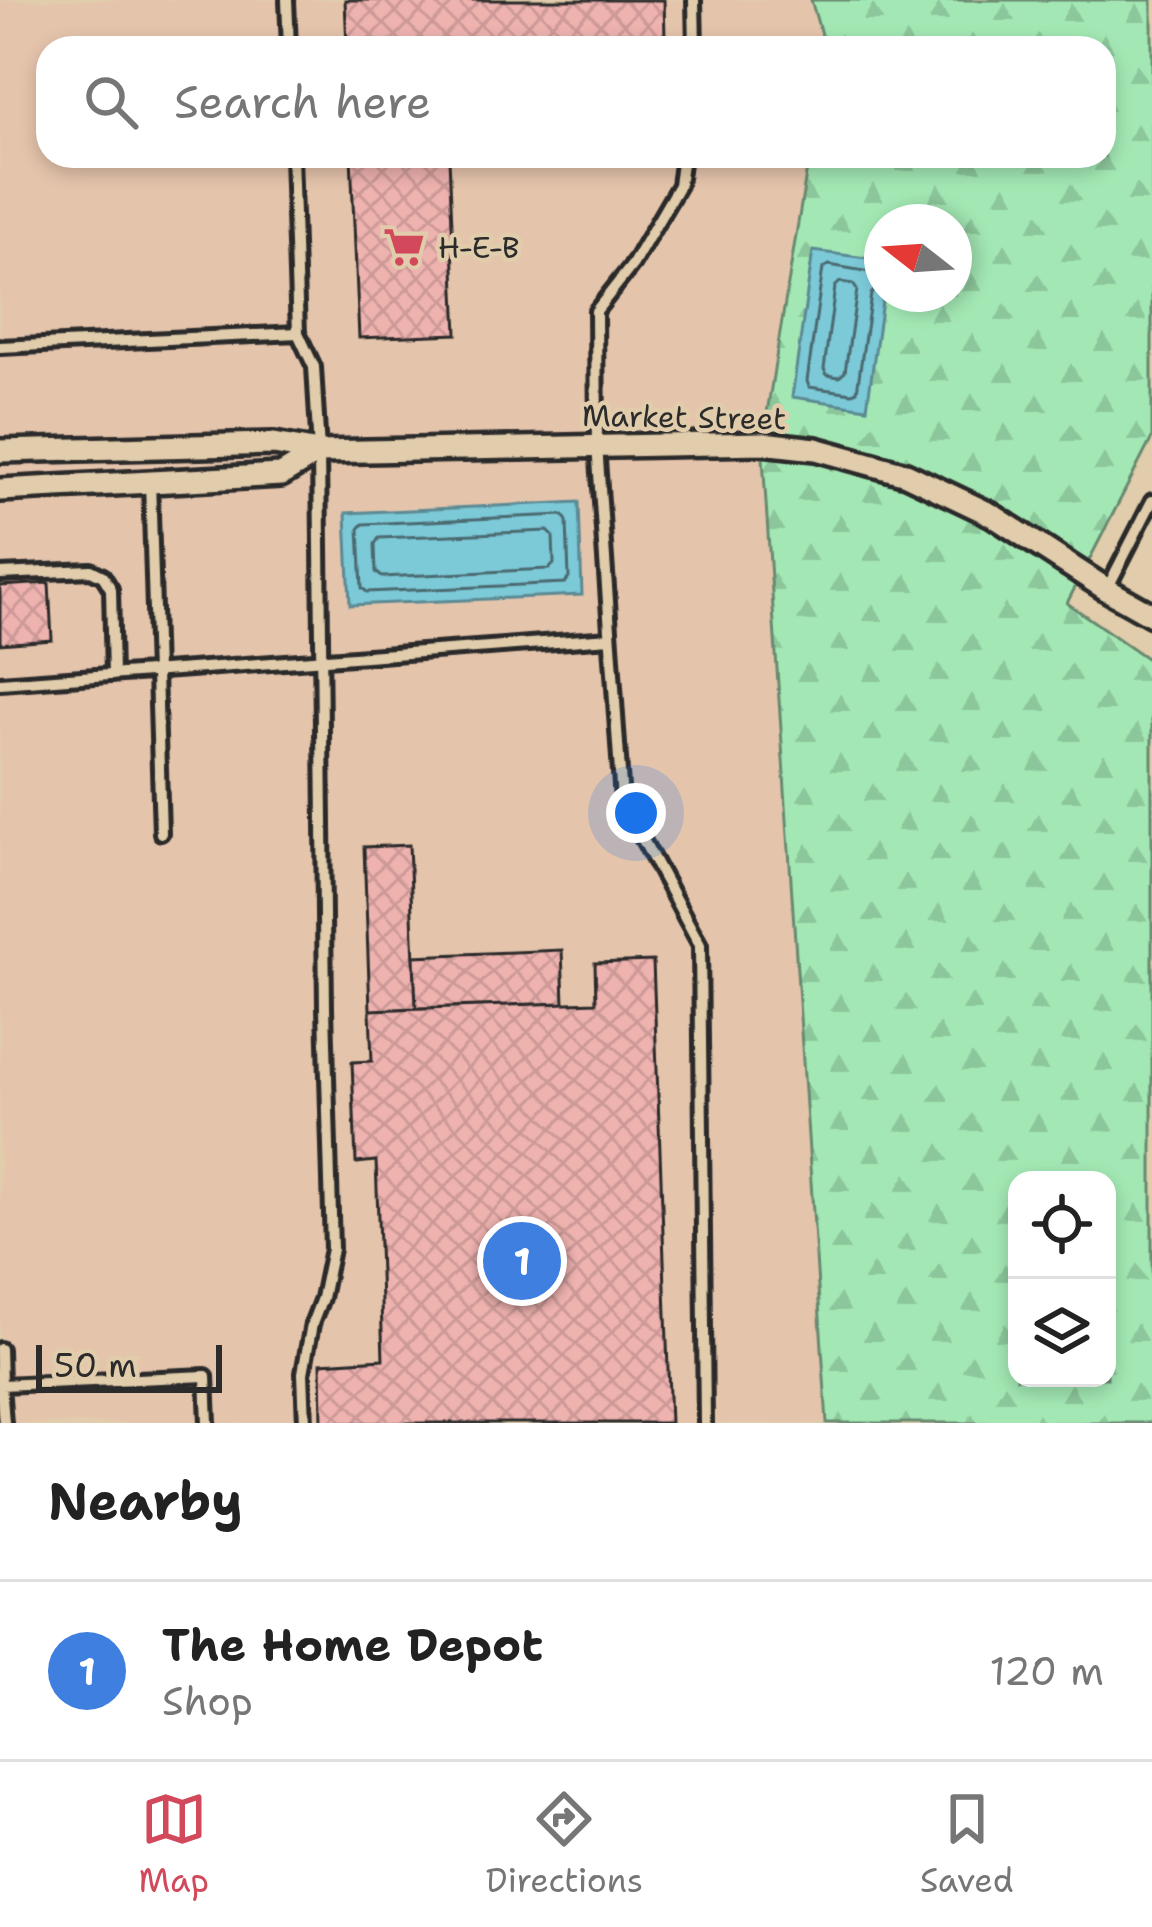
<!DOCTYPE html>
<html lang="en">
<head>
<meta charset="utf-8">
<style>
	:root { --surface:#fff; --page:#f6f6f6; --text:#222; --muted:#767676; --line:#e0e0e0; --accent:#d1495b }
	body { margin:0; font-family:"Shantell Sans",sans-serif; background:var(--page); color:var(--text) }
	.controls { position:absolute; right:36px; bottom:36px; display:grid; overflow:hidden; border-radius:24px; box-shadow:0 6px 18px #0003 }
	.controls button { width:108px; height:108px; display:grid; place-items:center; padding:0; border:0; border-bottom:3px solid var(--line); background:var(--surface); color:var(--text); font:60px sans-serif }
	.compass { position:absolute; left:864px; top:204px; width:108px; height:108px; border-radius:50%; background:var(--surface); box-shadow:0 6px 18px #0003; rotate:287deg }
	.scale { position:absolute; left:36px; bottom:30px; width:186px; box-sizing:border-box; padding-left:12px; border:6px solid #2b2b2b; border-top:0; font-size:33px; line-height:42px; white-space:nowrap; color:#2b2b2b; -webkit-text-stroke:9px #e1ccab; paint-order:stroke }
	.you { position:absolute; left:636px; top:813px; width:42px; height:42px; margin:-30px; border:9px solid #fff; border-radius:50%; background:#1a73e8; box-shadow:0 0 0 18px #1a73e833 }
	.badge { display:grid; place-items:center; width:78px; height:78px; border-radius:50%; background:var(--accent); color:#fff; font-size:39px; font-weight:700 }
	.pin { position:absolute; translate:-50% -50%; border:6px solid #fff; box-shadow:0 3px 12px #0006 }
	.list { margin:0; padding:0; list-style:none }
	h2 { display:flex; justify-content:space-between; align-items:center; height:156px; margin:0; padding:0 48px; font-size:51px }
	h2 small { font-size:39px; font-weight:400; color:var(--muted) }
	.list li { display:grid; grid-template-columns:78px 1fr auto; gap:36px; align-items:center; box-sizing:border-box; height:180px; padding:0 48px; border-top:3px solid var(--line) }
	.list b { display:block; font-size:45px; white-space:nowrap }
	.list p { margin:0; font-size:39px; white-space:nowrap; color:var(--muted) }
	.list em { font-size:39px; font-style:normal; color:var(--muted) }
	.icon { flex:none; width:66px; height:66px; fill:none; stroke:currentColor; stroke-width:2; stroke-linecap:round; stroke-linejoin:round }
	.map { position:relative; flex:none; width:1152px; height:1423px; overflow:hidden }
	.search { position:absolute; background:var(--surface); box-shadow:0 6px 18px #0003; left:36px; right:36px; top:36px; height:132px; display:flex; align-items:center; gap:30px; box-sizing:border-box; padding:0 42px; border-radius:36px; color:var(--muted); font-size:45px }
	.sheet { height:336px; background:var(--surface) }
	nav { display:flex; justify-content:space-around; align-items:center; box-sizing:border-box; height:168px; border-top:3px solid var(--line); background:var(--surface); font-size:33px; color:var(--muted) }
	nav a { display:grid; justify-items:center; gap:6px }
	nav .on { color:var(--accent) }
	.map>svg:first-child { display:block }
	.built { fill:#e5c4ac }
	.forest { fill:url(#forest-firs); stroke:#678a70; stroke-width:3; fill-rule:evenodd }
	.water { fill:#7bc9d8; stroke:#5b8a93; stroke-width:3 }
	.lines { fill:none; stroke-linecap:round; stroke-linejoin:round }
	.shore { stroke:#4b6a70; stroke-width:3 }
	.building { fill:url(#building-cross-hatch); stroke:#2b2b2b; stroke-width:3 }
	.lane-casing { stroke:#2b2b2b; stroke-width:20 }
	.street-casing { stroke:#2b2b2b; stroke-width:30 }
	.lane { stroke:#e1ccab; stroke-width:10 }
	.street { stroke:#e1ccab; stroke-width:21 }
	.labels { text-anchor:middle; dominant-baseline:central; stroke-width:9; stroke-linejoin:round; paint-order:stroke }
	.poi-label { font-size:30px; fill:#2b2b2b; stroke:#e1ccab; text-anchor:start }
	.street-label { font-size:30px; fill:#2b2b2b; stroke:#e1ccab }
</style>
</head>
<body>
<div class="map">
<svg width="1152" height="1423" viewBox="0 0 1152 1423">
	<defs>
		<pattern id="forest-firs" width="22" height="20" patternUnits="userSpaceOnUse" patternTransform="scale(3)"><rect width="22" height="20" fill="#a3e8b4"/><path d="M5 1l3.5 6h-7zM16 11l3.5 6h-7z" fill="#8cc79b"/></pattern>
		<pattern id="building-cross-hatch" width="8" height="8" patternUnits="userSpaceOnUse" patternTransform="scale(3)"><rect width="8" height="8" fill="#eeb2af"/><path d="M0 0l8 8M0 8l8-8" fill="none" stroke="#cc9997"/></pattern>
	</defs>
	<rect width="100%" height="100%" fill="#e1ccab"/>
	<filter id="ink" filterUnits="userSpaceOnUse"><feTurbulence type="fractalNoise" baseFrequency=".00833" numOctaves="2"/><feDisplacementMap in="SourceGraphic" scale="24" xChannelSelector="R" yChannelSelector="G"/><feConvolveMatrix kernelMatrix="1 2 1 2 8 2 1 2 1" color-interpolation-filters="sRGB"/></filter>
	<g filter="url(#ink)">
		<path class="built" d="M 0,0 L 811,0 L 825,48 L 48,48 L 48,156 L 809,156 L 762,443 L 827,1423 L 0,1423 Z"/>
		<path class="forest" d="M 811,0 L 1152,0 L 1152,438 L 1067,603 L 1152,662 L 1152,1423 L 827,1423 L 762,443 L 809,156 L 1104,156 L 1104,48 L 825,48 ZM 882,222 L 954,222 L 954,294 L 882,294 ZM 1017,1180 L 1107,1180 L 1107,1378 L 1017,1378 Z"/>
		<path class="water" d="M 813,251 L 882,260 L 883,294 L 867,408 L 792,397 Z
			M 579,502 L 582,595 L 350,605 L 346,513 Z"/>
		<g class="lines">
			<path class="shore" d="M 882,274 L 829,265 L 823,268 L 807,381 L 809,387 L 852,393 L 857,391 L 871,294 L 882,281
				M 840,282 L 853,284 L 857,290 L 845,372 L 839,377 L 827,375 L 824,369 L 835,287 Z
				M 563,515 L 567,521 L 569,578 L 565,583 L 367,592 L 362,588 L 359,529 L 363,524 Z
				M 548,531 L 553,536 L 554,564 L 549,569 L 382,577 L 376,572 L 375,544 L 379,538 Z"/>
		</g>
		<path class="building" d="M 345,0 L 664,0 L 665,37 L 625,39 L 625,48 L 347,48 Z
			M 351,156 L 519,156 L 449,159 L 457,334 L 359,338 Z
			M 49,583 L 52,640 L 0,644 L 0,586 Z
			M 409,845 L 416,1008 L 370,1010 L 364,847 Z
			M 562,950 L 564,1003 L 416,1008 L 414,956 Z
			M 653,961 L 670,1423 L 322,1423 L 321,1363 L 383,1359 L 376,1161 L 356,1163 L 352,1062 L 372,1061 L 370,1010 L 596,1002 L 595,963 Z"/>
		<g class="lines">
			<g class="lane-casing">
				<path id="lane" d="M 287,0 L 289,48
					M 694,0 L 695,48
					M 292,156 L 298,333 L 314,367 L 319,452 L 325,1008 L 332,1249 L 322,1298 L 312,1324 L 303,1373 L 305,1423
					M 683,156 L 679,185 L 633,264 L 596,311 L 597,445 L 622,801 L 700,945 L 705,1423
					M 0,347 L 298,333
					M 150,481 L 161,833
					M 0,574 L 91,570 L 103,576 L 111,589 L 113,675
					M 1107,589 L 1152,501
					M 0,683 L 610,638
					M 0,1349 L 1,1385 L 206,1376 L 208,1423
					M 1,1385 L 4,1423"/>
			</g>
			<g class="street-casing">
				<path id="street" d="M 0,451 L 274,444 L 319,452 L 762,443 L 816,449 L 906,474 L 992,515 L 1106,589 L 1152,615
					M 0,490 L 281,475 L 319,452"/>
			</g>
			<use href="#lane" class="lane"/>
			<use href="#street" class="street"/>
		</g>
	</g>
	<defs>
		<g id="supermarket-bare" transform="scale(3.24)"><path d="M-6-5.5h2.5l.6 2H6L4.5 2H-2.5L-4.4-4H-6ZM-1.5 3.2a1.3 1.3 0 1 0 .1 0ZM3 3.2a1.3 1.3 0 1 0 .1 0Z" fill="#d1495b" stroke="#e1ccab" stroke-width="2.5" paint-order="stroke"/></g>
	</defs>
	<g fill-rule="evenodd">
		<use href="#supermarket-bare" x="404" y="247"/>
	</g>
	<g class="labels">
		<g class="poi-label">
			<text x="438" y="247">H-E-B</text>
		</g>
		<g class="street-label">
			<text transform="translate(684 417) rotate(1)">Market Street</text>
		</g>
	</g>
</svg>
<div class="controls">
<button><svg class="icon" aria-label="locate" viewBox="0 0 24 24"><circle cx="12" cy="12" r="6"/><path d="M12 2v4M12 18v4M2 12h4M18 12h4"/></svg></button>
<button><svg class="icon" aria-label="layers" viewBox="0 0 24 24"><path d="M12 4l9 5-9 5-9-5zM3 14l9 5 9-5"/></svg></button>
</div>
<svg class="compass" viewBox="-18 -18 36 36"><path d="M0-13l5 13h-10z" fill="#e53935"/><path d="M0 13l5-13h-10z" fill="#767676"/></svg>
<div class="scale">50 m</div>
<div class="you"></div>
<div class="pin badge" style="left:522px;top:1261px;background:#3f7fe0">1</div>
<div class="search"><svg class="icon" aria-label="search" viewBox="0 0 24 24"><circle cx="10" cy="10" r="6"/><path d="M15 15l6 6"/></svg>Search here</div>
</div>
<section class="sheet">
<h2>Nearby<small></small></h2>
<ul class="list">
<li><span class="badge" style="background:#3f7fe0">1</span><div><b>The Home Depot</b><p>Shop</p></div><em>120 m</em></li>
</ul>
</section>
<nav>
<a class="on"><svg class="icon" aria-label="map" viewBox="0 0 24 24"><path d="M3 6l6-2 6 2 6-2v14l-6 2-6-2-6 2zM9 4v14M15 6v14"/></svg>Map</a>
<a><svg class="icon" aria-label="directions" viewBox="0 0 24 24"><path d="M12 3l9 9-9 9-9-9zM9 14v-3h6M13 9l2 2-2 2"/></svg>Directions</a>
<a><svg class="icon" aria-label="saved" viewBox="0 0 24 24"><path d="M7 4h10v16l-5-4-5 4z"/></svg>Saved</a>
</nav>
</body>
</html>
